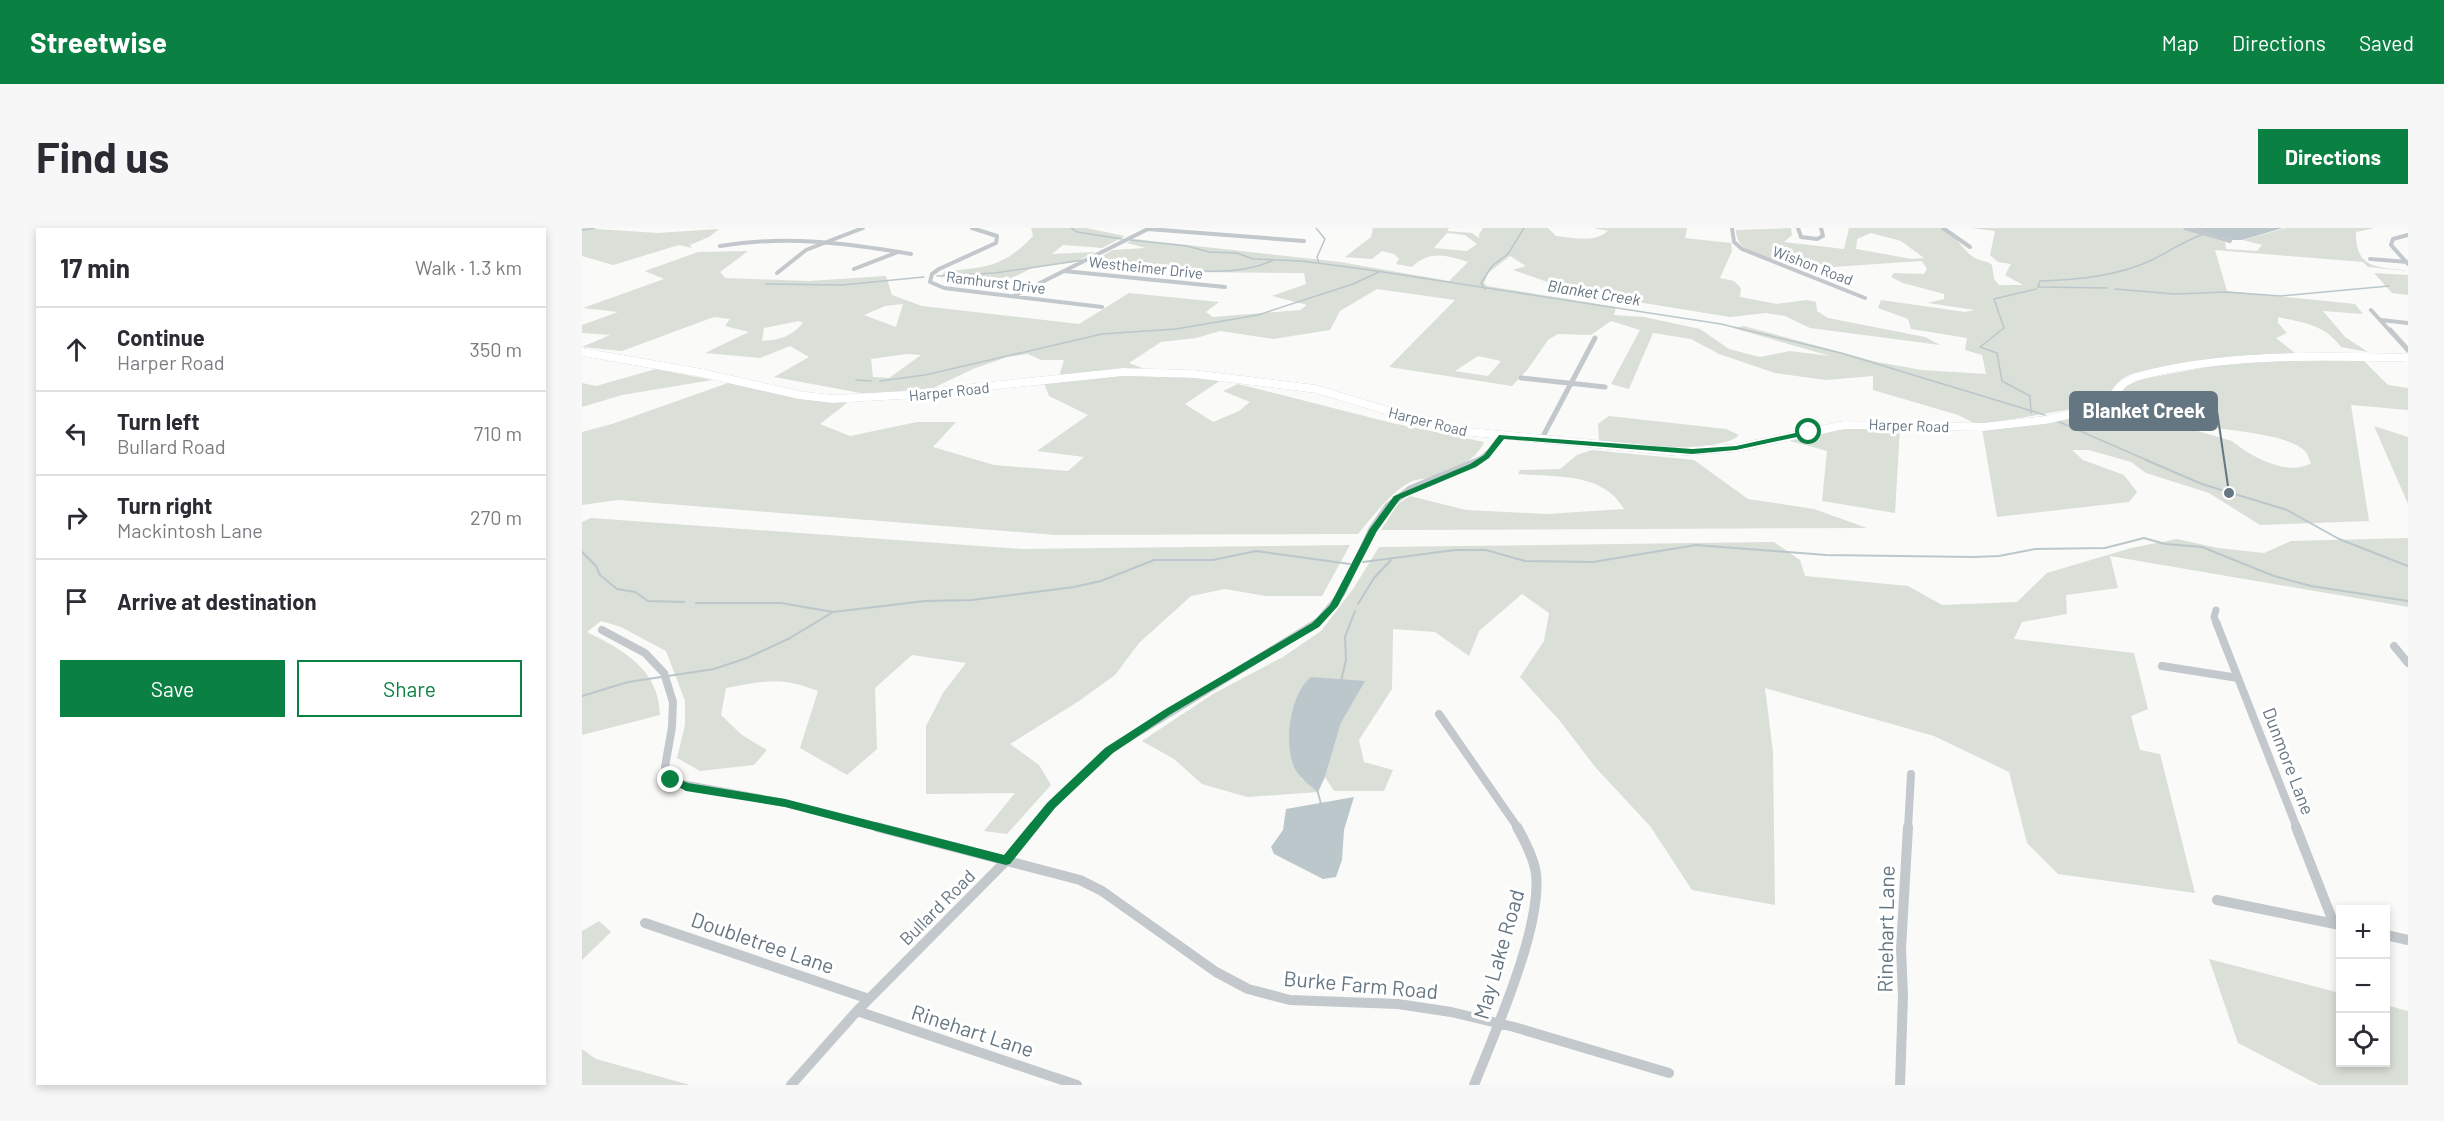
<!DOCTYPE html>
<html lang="en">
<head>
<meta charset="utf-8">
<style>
	:root { --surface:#fff; --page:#f7f7f7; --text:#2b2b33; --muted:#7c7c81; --line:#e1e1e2; --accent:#0b8043 }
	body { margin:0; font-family:Barlow,sans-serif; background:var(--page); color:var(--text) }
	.controls { position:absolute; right:18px; bottom:18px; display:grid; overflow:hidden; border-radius:0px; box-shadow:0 3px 9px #0003 }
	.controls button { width:54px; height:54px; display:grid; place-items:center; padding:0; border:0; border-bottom:2px solid var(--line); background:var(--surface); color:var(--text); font:30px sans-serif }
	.stop { position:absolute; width:18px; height:18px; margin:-14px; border:4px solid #0b8043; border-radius:50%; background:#fff }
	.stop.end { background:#0b8043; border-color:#fff; box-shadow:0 2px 6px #0008 }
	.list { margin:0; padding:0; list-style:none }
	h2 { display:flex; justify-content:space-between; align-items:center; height:78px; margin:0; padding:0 24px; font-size:26px }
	h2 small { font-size:20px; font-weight:400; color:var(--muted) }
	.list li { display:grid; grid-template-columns:39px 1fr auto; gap:18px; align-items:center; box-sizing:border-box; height:84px; padding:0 24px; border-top:2px solid var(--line) }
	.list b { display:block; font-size:22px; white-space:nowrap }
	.list p { margin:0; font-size:20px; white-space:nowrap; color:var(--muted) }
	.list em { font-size:20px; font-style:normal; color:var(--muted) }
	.actions { display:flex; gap:12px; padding:18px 24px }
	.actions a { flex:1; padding:14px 0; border:2px solid var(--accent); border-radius:0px; text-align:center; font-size:21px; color:var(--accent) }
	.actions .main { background:var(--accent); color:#fff }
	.icon { flex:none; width:33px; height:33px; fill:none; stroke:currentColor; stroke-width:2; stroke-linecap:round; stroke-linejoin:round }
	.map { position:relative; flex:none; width:1826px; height:857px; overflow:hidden; border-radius:0px }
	header { display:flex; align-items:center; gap:36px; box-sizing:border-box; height:84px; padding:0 30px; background:var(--accent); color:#fff }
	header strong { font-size:28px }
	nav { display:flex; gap:33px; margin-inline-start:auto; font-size:21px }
	.intro { display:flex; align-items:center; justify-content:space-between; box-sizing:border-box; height:144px; padding:0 36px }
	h1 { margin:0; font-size:42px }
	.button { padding:15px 27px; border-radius:0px; background:var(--accent); color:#fff; font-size:21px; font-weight:700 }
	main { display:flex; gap:36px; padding:0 36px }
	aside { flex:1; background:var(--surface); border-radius:0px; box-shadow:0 3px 9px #0003 }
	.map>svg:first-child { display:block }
	.green { fill:#dadfd7; fill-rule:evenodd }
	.water { fill:#bbc7cb }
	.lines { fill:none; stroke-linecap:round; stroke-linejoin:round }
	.stream-far1 { stroke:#bbc7cb; stroke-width:1.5 }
	.stream { stroke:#bbc7cb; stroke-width:2 }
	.secondary-casing { stroke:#b3babf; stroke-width:8 }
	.street-far4 { stroke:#c3c8cc; stroke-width:4 }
	.street-far3 { stroke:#c3c8cc; stroke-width:5 }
	.street-far2 { stroke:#c3c8cc; stroke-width:7 }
	.street-far1 { stroke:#c3c8cc; stroke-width:8 }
	.street { stroke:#c3c8cc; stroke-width:10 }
	.secondary { stroke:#fff; stroke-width:8 }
	.route { fill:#0b8043 }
	.labels { text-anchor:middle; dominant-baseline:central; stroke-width:6; stroke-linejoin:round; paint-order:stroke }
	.far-street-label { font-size:15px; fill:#657683; stroke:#fff }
	.far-water-label { font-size:16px; font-style:italic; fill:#60757c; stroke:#fff }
	.street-label { font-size:18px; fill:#657683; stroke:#fff }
	.near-street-label { font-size:21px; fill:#657683; stroke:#fff }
	.leader { fill:none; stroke:#657683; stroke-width:2 }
	.callout-dot { fill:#657683; stroke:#fff; stroke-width:2 }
	.callout { fill:#657683; stroke:#657683; stroke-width:2 }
	.callout-label { font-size:20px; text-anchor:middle; font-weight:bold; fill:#fff }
</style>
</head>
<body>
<header>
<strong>Streetwise</strong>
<nav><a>Map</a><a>Directions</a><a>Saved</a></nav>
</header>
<div class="intro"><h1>Find us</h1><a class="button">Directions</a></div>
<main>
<aside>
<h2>17 min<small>Walk · 1.3 km</small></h2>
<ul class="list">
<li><svg class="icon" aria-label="ahead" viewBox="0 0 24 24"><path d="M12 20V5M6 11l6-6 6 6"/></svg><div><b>Continue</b><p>Harper Road</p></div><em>350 m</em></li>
<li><svg class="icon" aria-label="left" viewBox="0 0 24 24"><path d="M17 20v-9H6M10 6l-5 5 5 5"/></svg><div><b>Turn left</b><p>Bullard Road</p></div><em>710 m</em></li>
<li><svg class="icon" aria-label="right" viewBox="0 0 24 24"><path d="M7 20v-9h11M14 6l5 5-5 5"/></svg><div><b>Turn right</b><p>Mackintosh Lane</p></div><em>270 m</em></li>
<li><svg class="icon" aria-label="arrive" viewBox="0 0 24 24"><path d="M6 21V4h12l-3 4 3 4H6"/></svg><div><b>Arrive at destination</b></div></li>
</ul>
<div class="actions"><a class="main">Save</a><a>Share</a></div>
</aside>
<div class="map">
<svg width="1826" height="857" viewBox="0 0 1826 857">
	<rect width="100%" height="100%" fill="#fafaf8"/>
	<path class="green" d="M 0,0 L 75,5 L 137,1 L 127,9 L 108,17 L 110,20 L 97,17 L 31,37 L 0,28 Z
		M 449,0 L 504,0 L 543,8 L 520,20 L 481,17 L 470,26 L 513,24 L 493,34 L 450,40 L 426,52 L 359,49 L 363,43 C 403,40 422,39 451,8 Z
		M 791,0 L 867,0 L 865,3 L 890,5 L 897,10 L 897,6 L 901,1 L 899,0 L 966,0 L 974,8 C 991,10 1013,15 1026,3 L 1011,0 L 1105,0 L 1103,10 L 1149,15 L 1150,23 L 1138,50 L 1152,53 L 1159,60 L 1158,69 L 1195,76 L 1225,72 L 1234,74 L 1235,83 L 1246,90 L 1343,109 L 1358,117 L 1228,100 L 1203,88 L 1184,85 L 1148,89 L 994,64 L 931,42 L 944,38 L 928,28 L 906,45 L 902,55 L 905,58 L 1034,79 L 1032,87 L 1062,89 L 1118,101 L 1147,121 L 1178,129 L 1208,123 L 1248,128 L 1151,100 L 1162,98 L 1295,134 L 1340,142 L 1404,146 L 1400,127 L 1383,122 L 1385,110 L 1329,101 L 1326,91 L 1296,80 L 1299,72 L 1383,84 L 1393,82 L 1346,75 L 1362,71 L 1362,66 L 1321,55 L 1309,49 L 1312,45 L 1342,46 L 1345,41 L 1340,33 L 1250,39 L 1202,26 L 1192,33 C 1176,26 1154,23 1154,2 L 1209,0 L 1210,7 L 1202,14 L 1262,21 L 1267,0 C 1285,0 1345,0 1358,0 C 1375,6 1380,23 1393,30 C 1399,34 1405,32 1410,37 L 1412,51 L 1417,57 L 1441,57 L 1423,47 L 1429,36 L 1416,34 L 1408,27 L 1413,3 L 1389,0 L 1599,0 L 1643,14 L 1644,21 L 1675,23 L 1680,17 L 1661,12 L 1704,0 L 1793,0 L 1774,4 C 1773,43 1798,38 1826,43 L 1786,39 L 1781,34 L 1633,22 L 1645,63 L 1773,76 L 1781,86 L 1741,83 L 1763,109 L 1786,124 L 1759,119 C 1742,96 1722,95 1696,89 L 1696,95 L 1705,105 L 1694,110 L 1713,125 C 1671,128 1630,133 1588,140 C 1574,142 1555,142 1543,149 C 1531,156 1528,167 1519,176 L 1396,197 L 1376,187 L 1291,162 L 1291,148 L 1244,152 L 1193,145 L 1137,126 L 1109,111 L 1071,105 L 1047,161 L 1029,156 L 1058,102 L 1029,93 L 1009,107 L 976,106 L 966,112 L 946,141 L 930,158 L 807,139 L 873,72 L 795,61 L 758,83 L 748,102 L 691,111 L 638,103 L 614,110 L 579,114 L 547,135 L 560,140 L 477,149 L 482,132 L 459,132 L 446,126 L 425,129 L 391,141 L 349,161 L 290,167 L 192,149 L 227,129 L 208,118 L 178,130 L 123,125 L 167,104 L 143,98 L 148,91 L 132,89 L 40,123 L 0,119 L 28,107 L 0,105 L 0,97 L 36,84 L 1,80 L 82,51 L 63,43 L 116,24 L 166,23 L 138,44 L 143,50 L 227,53 L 304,48 L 310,67 L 340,78 L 497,96 L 547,65 L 637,74 L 624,84 L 631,89 L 718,82 L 725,77 L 690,68 L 724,56 L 722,45 L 596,44 L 508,34 L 531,22 L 564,20 L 545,15 L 552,11 L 758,34 L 867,53 L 886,34 C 865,27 847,22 830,39 L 814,36 L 817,31 L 812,26 L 800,23 L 790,31 L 763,29 L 789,9 ZM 865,5 L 883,7 L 895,16 L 885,23 L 852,20 ZM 1289,5 L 1319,13 L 1342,30 L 1330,31 L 1274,21 L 1275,11 ZM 321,76 L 314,99 L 282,87 L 303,78 ZM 217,93 L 221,95 C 209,109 197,112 180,113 L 182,100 ZM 324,126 L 339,127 L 307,150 L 291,149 L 289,131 ZM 896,128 L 919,133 L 906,148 L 873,143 Z
		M 1792,45 L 1826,47 L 1826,67 L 1810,65 Z
		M 1698,130 L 1779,130 L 1806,157 L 1826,160 L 1826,182 L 1769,177 L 1787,293 L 1678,297 L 1627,265 L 1564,245 L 1549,234 L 1507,222 L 1490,222 L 1501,232 L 1542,247 L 1555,264 L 1547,274 L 1415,289 L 1400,201 L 1490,190 L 1510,202 L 1536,197 L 1514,185 L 1532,179 L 1650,213 C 1669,229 1707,249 1729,235 C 1727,231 1725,225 1723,223 C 1704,204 1634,202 1607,196 C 1583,191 1559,183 1536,175 L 1541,162 L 1549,153 L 1642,136 Z
		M 74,141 L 130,152 L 40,167 L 0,179 L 0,155 L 14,158 Z
		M 539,146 L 572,146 L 639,152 L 603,176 L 631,194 L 657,183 L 668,174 L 641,163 L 656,156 L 810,195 L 902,214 C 894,233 870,244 850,249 C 843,251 834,251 828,254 C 807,266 791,288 776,306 L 474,307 L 36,272 L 0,277 L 0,204 L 30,196 L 146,155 L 265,175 L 238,196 L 268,208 L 335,194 L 374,194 L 351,219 L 412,237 L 486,243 L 502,229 L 455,223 L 506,187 L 467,168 L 462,155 Z
		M 1027,188 L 1144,201 L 1157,207 C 1138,226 1045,218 1017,213 L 1016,196 Z
		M 1792,198 L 1826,209 L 1826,276 Z
		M 1267,200 L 1318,200 L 1313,285 L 1240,273 L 1245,223 L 1208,213 Z
		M 1010,222 L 1112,232 L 1166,271 L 1232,281 L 1285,300 L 799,302 L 816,276 L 828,268 L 884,282 L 965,286 L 1042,281 C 1021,244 974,249 936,246 L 938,242 L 978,241 L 995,227 Z
		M 9,290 L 441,321 L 768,317 L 740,368 L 684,368 L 643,361 L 609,368 L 557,415 L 533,447 L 497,473 L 428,516 L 457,537 L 469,557 L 425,606 L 402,603 L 433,565 L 344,566 L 344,498 L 361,465 L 384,435 L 330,427 L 293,460 L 295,521 L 265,547 L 218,520 L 236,463 C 198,448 183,453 144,460 L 139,487 L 160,507 L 185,522 L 172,537 L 118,543 L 95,530 L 103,497 L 103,473 L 84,423 L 39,399 L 19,393 L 5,404 C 41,422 77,441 78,487 L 0,507 L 0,294 Z
		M 1826,310 L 1826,379 L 1528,328 L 1536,360 L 1484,367 L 1485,386 L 1440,394 L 1432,411 L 1552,425 L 1566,481 L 1549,488 L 1558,522 L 1578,526 L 1613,665 L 1476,646 L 1445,615 L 1427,544 L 1352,508 L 1183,460 L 1191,524 L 1193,677 L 1110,662 L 1068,598 L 1014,540 L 978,493 L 938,449 L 962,413 L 967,385 L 940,366 L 897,403 L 887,428 L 853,404 L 811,401 L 810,461 L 777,512 L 782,534 L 811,542 L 802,563 L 752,563 L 743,549 L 759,495 L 782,453 L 719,550 L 736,564 L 665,569 L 620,556 L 592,531 L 560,513 L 631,466 L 701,429 L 739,403 L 771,361 L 797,319 L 1192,314 L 1218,332 L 1223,348 L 1326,358 L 1360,377 L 1435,374 L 1465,345 L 1549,320 L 1595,311 L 1636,320 L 1682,325 L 1709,313 Z
		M 17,693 L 29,704 L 0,732 L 0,703 Z
		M 1627,731 L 1758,765 L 1758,834 L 1804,834 L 1804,777 L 1826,783 L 1826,857 L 1737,857 L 1656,815 Z
		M 0,821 L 14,831 L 108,857 L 0,857 Z"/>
	<path class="water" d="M 1610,0 L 1701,0 L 1660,12 L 1649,12 Z
		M 729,449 L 783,453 L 759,495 L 743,549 L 736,564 C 727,557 719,551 713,541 C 701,516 708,466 729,449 Z
		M 772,569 L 762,602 L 760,632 L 754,649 L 741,651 L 692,626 L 689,619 L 701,602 L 704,581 Z"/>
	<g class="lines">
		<path class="stream-far1" d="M 489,0 L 495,4 L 540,11
			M 734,0 L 743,11 L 735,29 L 737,35
			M 0,2 L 13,0
			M 548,12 L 605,18 L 627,24 L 655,25 L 671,31 L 720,33 L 788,42 L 1139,96 L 1259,125 L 1463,187
			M 509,31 C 567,31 636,58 692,32
			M 355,48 L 413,45 L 501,32
			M 184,56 L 260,57 L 342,49
			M 1456,59 L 1458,53 C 1496,52 1537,48 1572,31 C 1589,22 1604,12 1622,6
			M 1456,59 L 1525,60
			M 903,61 L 899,55 L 910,38 L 926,26 L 942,0
			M 1533,61 L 1593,66 L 1644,64 L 1699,68 L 1807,58
			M 274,152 L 289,153
			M 298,153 L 343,147 L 520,106 L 594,101 L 676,87 L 771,56 L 797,44
			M 1449,185 L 1448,168 L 1420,153 L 1415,125 L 1398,119 L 1422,100 L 1412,71 L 1454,61
			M 1475,193 L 1567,233"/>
		<path class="stream" d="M 1564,232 L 1620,256 L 1705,282 L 1757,311 L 1826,338
			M 0,324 L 14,338 L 18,347 L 35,361 L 53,364 L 66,373 L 102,374
			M 781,334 L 873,322 L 904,322 L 943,333 L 1011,334 L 1114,317 L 1244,327 L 1391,329 L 1417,328 L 1453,321 L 1523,320 L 1562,310 L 1583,316 L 1620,319 L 1692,348 L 1729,358 L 1826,373
			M 114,375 L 199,375 L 251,384
			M 776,376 L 792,350 L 809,332
			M 759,453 L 764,432 L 763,409 L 773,383
			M 0,468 L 46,454 L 132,441 L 165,430 L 208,410 L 251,384 L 343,373 L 390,372 L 492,359 L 519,353 L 572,332 L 631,332 L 674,323 L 768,336
			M 735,561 L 739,576"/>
		<g class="secondary-casing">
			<path id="secondary" d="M 0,124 L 120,145 L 217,167 L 251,171 L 321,167 L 541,144 L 612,146 L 734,161 L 846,195 L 889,204 L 1096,224 L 1154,220 L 1262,197 L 1401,199 L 1463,192 L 1518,180 L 1542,155 L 1554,149 C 1637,125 1740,128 1826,130"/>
		</g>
		<path class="street-far4" d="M 390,0 L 415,8 L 414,15 L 357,41 L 350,46 L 348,54 L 362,60 L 520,79
			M 1150,0 L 1152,14 L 1160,21 L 1283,70
			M 1216,0 L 1219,9 L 1235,11 L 1241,8 L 1239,0
			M 1361,0 L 1388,19
			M 1603,0 L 1648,13
			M 566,1 L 722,13
			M 1826,7 L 1811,11 L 1809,17 L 1826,36
			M 138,18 C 204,7 264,15 329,26
			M 1788,31 L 1826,34
			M 272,41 L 316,24
			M 482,43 L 643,59
			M 195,45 L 224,22 L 281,0
			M 432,68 L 568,0
			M 1789,82 L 1809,104
			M 1799,92 L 1826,95"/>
		<path class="street-far3" d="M 1808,102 L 1826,122
			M 939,150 L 1023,159
			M 959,212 L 1013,110
			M 896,233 L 909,222 L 920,208"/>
		<path class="street-far2" d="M 1634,382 L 1632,389 L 1635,396
			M 734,396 L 760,365 L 790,301 L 806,278 L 828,261 L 898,232"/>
		<path class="street-far1" d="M 1634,394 L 1715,600
			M 20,402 L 63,425 L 82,445 L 91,474 L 90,499 L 83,539 L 85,546 L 94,555 L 203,575 L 300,600
			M 1812,418 L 1826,435
			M 1580,438 L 1656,450
			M 857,486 L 936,600
			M 450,600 L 469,577 L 527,522 L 736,394
			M 1326,600 L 1329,546"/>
		<path class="street" d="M 295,599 L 498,652 L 520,663 L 634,744 L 666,761 L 708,772 L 816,776 L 869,784 L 932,799 L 1087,845
			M 1714,599 L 1752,696
			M 1635,672 L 1758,697
			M 63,695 L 287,771
			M 1804,707 L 1826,712
			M 275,783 L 495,857
			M 209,857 L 275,783 L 424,633 L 451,599
			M 892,857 C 913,804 960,700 954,646 C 952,630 943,613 935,599
			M 1318,857 L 1321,768 L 1319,721 L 1326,599"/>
		<use href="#secondary" class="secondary"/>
	</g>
	<path class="route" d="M 1227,202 L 1229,206 L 1154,222 L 1110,226 L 922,211 L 907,230 L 894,239 L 818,271 L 795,303 L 756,378 L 737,399 L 589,486 L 531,525 L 473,580 L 428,636 L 424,637 L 203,579 L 104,563 L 84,552 L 89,548 L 106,555 L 203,571 L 422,627 L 465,575 L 523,520 L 582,482 L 730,395 L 748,377 L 787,302 L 812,268 L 888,236 L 902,227 L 917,207 L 1110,221 L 1154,218 Z"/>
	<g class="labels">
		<g class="far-street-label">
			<text transform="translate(1231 37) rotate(21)">Wishon Road</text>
			<text transform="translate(564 39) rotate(6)">Westheimer Drive</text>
			<text transform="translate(414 54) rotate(7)">Ramhurst Drive</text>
			<text transform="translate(367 163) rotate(-6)">Harper Road</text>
			<text transform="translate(846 193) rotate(14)">Harper Road</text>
			<text transform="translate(1327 197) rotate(2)">Harper Road</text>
		</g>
		<g class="far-water-label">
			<text transform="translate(1012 64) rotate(9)">Blanket Creek</text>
		</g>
		<g class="street-label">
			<text transform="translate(1707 533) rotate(69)">Dunmore Lane</text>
			<text transform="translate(355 679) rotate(-45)">Bullard Road</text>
		</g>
		<g class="near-street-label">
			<text transform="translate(1303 701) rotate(-89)">Rinehart Lane</text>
			<text transform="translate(181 714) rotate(19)">Doubletree Lane</text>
			<text transform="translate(916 726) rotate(-74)">May Lake Road</text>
			<text transform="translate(779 756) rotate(5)">Burke Farm Road</text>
			<text transform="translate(391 802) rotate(18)">Rinehart Lane</text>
		</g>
	</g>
	<path class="leader" d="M1647 265L1635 183"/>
	<circle class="callout-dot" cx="1647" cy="265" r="6"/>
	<rect class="callout" x="1488" y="164" width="147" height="38" rx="6"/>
	<g class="callout-label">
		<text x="1562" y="190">Blanket Creek</text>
	</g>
</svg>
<div class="controls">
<button>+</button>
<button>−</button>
<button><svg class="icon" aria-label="locate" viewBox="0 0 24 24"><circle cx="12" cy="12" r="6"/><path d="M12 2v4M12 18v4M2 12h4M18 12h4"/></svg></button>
</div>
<div class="stop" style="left:1227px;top:204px"></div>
<div class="stop end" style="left:89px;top:552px"></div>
</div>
</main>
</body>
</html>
